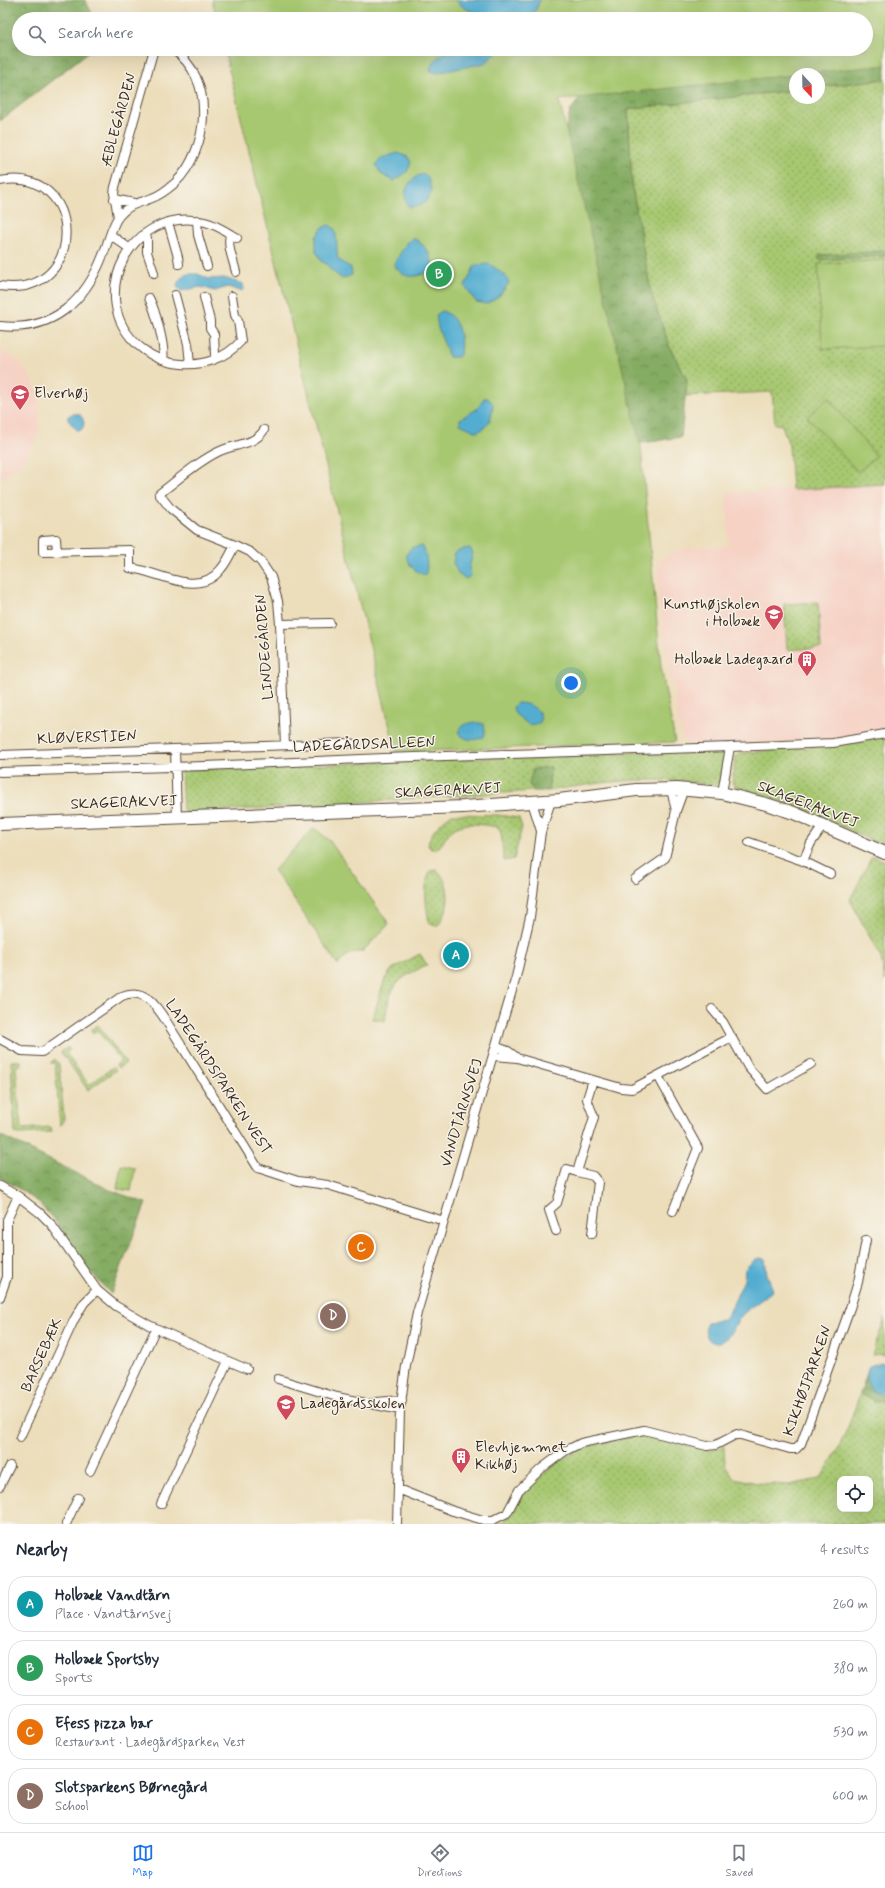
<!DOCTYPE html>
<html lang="en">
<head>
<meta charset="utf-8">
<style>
	:root { --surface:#fff; --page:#f6f6f7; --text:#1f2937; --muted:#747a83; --line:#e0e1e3; --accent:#1a73e8 }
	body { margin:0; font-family:Mynerve,sans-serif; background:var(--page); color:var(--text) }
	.controls { position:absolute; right:12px; bottom:12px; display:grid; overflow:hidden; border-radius:8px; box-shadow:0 4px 16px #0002 }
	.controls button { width:36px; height:36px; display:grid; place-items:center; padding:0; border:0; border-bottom:1px solid var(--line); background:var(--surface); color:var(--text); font:20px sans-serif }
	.compass { position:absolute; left:789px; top:68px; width:36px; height:36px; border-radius:50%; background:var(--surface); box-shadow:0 4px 16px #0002; rotate:158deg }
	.you { position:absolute; left:571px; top:683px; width:14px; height:14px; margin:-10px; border:3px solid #fff; border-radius:50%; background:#1a73e8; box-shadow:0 0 0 6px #1a73e833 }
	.badge { display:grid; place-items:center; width:26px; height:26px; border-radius:50%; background:var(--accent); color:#fff; font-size:13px; font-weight:700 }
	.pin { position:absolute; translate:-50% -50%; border:2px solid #fff; box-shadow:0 1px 4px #0006 }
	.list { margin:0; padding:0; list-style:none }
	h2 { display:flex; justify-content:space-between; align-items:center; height:52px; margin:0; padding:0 16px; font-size:17px }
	h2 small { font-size:13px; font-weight:400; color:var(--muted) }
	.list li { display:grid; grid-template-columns:26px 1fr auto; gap:12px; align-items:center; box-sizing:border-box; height:56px; margin:0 8px 8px; padding:0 8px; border:1px solid var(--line); border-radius:16px }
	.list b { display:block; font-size:15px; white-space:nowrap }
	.list p { margin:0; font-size:13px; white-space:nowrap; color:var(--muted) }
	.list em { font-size:13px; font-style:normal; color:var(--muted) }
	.icon { flex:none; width:22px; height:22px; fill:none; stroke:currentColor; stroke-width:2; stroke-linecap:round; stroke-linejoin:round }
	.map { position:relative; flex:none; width:885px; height:1524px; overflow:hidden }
	.search { position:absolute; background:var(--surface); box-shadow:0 4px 16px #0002; left:12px; right:12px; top:12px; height:44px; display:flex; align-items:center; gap:10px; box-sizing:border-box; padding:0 14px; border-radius:22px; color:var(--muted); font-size:15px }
	.sheet { height:308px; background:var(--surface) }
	nav { display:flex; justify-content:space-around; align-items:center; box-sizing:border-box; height:56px; border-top:1px solid var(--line); background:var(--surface); font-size:11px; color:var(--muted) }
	nav a { display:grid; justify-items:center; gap:2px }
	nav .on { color:var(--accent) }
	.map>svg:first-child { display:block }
	.built { fill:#f6d2c5 }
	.green { fill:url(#green-dots); stroke:#717948; fill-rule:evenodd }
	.forest { fill:url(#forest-crowns); stroke:#606b40 }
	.pitch { fill:#a7c871; stroke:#717948 }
	.water { fill:#53add1; stroke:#476c78 }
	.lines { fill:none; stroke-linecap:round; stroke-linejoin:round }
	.street-casing { stroke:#564536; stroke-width:10 }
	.secondary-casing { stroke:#564536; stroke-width:14 }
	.street { stroke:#fff; stroke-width:8 }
	.secondary { stroke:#fff; stroke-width:12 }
	.labels { text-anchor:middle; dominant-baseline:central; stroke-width:3; stroke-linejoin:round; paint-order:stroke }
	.street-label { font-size:15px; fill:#3b2a1e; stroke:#f7f3e8 }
	.poi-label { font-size:15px; fill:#3b2a1e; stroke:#f7f3e8; text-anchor:start }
</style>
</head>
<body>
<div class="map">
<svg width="885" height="1524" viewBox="0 0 885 1524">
	<defs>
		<pattern id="green-dots" width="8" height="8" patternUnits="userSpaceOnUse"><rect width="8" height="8" fill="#a7c871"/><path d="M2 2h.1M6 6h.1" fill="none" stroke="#89a35c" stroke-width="1.8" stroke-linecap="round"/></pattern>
		<pattern id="forest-crowns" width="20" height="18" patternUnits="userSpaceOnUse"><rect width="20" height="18" fill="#85ac63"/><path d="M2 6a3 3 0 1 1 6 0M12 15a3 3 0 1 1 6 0" fill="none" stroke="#6e8c51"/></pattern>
	</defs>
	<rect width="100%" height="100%" fill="#f7f3e8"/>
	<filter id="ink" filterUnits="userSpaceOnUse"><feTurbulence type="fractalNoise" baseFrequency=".025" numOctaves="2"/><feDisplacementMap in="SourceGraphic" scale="8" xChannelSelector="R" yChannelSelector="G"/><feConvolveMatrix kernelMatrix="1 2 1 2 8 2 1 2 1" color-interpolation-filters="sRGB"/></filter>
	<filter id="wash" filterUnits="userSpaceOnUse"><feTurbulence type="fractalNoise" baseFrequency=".012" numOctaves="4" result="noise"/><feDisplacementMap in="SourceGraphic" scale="16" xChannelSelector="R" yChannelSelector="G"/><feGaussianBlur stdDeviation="0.9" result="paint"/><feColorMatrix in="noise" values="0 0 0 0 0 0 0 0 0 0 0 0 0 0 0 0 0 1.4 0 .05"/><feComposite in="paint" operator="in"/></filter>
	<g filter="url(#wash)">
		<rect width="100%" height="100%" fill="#ecdebb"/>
		<path class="built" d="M 0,348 L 21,364 L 32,379 L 38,397 L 40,415 L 38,434 L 30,451 L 19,466 L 0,480 Z
			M 885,484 L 885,731 L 833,740 L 692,746 L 686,744 L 682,738 L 668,663 L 659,599 L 658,568 L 659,561 L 669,554 L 685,548 L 729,546 L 726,493 Z"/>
		<path class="green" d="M 885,79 L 885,484 L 792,490 L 789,446 L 782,425 L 775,424 L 772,392 L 686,396 L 687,380 L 670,348 L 651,293 L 632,186 L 628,109 L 795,90 L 795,98 L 819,98 L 819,87 Z
			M 818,602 L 821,648 L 787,650 L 784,604 Z
			M 885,735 L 885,847 L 812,812 L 735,786 L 732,783 L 736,756 L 740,753 L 811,747 Z
			M 722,749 L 726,752 L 721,779 L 715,786 C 655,775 606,781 548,791 L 551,768 L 529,784 L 534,791 L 186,813 L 183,810 L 181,770 Z
			M 452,814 L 498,815 L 519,818 L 522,827 L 514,859 L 504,861 C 501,850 504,835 498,827 C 482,825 460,819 448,834 C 444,840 442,845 437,849 L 431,849 L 428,845 C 431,830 440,823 452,814 Z
			M 872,856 L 885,861 L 885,981 L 881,958 L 850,900 Z
			M 437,870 C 452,884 451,912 437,926 L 429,922 C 426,906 423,886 430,871 Z
			M 420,954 L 427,965 C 395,980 390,985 385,1021 L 372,1019 L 385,979 L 392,969 Z
			M 98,1025 L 126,1063 L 118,1068 L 116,1065 L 121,1061 L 97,1030 L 93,1033 L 91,1030 Z
			M 68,1047 L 70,1050 L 66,1053 L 89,1085 L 113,1067 L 116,1070 L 88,1090 L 61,1052 Z
			M 55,1059 L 59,1064 L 64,1119 L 60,1126 L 55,1063 L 50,1063 Z
			M 11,1061 L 21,1061 L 21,1065 L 16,1066 L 21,1129 L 51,1127 L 52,1132 L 19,1134 L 15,1133 Z
			M 885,1318 L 885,1356 L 881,1354 L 872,1355 Z
			M 860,1394 L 875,1401 L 885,1400 L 885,1524 L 496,1524 L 503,1522 L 512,1513 L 527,1488 L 557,1463 L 579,1449 L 633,1436 L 651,1436 L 711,1451 L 724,1446 L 725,1465 L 734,1478 L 757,1483 L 788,1485 L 820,1479 C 839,1451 849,1426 860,1394 ZM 840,1479 L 870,1479 L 870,1509 L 840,1509 Z"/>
		<path class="forest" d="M 0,0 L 85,0 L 95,19 L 19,19 L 19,49 L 92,49 L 0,121 Z
			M 885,62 L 885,79 L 819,87 L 819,74 L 795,74 L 795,90 L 628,109 L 632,186 L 651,293 L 670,348 L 687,380 L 681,437 L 636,444 L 579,205 L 566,131 L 570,111 L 584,93 Z
			M 885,251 L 885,256 L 819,260 L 819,255 Z
			M 551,767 L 548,791 L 534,791 L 529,784 L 533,769 Z
			M 0,1135 L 110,1190 L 146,1203 L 111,1294 L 85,1266 L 55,1221 L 38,1202 L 15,1186 L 0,1178 Z
			M 866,1376 L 873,1392 L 885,1394 L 885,1400 L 875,1401 L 860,1394 Z"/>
		<path class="pitch" d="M 212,0 L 885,0 L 885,65 L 559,100 L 641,448 L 661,667 L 675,742 L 396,752 L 224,49 L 866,49 L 866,19 L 217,19 Z
			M 885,260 L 885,346 L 822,349 L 818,264 Z
			M 828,398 L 876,456 L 858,472 L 807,417 Z
			M 314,828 L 329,840 L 389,924 L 362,952 C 351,951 344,957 338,965 L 274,870 Z
			M 121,1165 L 135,1168 L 131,1191 L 117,1189 Z"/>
		<path class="water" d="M 456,0 L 540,0 L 536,10 L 526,19 C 508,19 467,17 456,0 Z
			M 448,49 L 497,49 L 496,53 L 485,63 L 436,73 L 431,71 L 430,69 L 434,61 Z
			M 398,153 L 408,157 L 411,162 L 407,172 L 394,181 L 381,174 L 376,165 L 381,158 Z
			M 423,174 L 428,178 L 432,192 C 426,203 422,207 409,207 C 400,195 408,178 423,174 Z
			M 329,225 L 334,228 C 338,238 336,248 338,259 L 351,268 L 352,275 L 342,279 L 330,269 L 327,264 L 322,262 L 316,251 L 316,237 L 322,228 Z
			M 413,238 C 425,244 431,254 433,267 C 420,279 403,281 394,264 L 407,242 Z
			M 490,264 L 505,275 L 509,283 L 499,296 L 487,304 L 476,302 L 465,286 L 475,265 Z
			M 188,274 L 198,274 L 209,279 L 224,278 L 243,284 L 244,289 L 240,291 L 228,287 L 215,291 L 200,287 L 181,291 L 177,287 C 177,280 182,277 188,274 Z
			M 442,311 C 460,317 462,339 460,355 L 458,357 L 449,357 L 438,328 L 436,315 Z
			M 484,398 L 488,398 L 493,404 C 492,416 490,427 477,432 L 460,424 L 460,419 L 477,409 Z
			M 73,414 L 79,414 C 84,418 86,425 81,430 L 78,431 L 68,420 L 68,416 Z
			M 422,546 C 426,554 429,566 425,575 C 414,571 409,566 406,555 L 411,548 Z
			M 470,548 L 473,553 L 469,568 L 471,575 L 467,579 L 459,575 L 453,563 L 455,553 L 463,549 Z
			M 517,703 C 529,703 544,709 540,723 L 529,725 L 515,714 L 513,707 Z
			M 475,722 L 484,724 L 485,732 L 484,737 C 475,741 467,741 459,734 C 458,724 467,724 475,722 Z
			M 759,1258 L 765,1259 L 767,1274 L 773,1290 C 764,1299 752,1305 743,1314 C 735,1322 733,1336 722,1341 C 709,1348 702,1332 707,1322 L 724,1320 L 730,1311 L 744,1280 L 745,1269 L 754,1260 Z
			M 882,1362 L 885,1364 L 885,1394 C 871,1392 869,1392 867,1378 L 866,1376 L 869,1366 Z"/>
	</g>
	<g filter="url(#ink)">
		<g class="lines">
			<g class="street-casing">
				<path id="street" d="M 0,181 C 86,164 89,300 0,286
					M 114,199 L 134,203
					M 118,217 L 114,193 L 115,187 L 154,49
					M 197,220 L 198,235 L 207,266
					M 168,222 L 178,257 L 179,264
					M 144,234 L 147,238 L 147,252 L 154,273
					M 230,234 C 227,247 233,259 236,272
					M 111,235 L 130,249
					M 175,295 L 188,344 L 190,364
					M 232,296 L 235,315 L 238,321 L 241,341 C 226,358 203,366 181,364 C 166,363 152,357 140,347 C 82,298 133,203 205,222 C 217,225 227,232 237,238
					M 204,297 L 210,321 L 210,328 L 214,334 L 215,355 L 217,358
					M 149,298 C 155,309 166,348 163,360
					M 0,326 C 52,332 85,302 103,255 C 107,246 112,224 119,216 C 130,203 138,204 152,198 C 161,195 168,189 175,183 C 209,150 217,78 172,49
					M 264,430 C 255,445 235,444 220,451 C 198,461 178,480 159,494 L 171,509 L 197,530 L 235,545 L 250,552 L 261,562 L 271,577 L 278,601 L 280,624 L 285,745
					M 57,552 L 56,539 L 43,540 L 43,552 L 130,550 L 130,568 C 159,571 198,599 221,569 C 227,562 231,553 235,545
					M 280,624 L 330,623
					M 175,749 L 177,817
					M 0,755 L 351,743
					M 0,772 L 205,766 L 384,758 L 730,747 L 833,743 L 885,734
					M 671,789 L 676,811
					M 722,793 L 730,747
					M 532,802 L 541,831
					M 749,842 L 803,861 L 830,874
					M 803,861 L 811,843 L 823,826
					M 635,879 L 665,858 L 676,811 L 684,789
					M 712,1009 L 723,1022 L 748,1067 L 767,1089 L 811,1064
					M 0,1039 L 22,1051 L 42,1052 L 122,996 C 145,986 157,1007 168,1024 L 258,1168 L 298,1181 L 328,1185 L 444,1221
					M 497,1047 L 508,1051 L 516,1057
					M 494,1056 L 517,1058 L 621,1088 L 632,1089 L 732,1037
					M 658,1076 L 698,1148 L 673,1211
					M 577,1172 L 593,1176 L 598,1182 L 592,1234
					M 0,1186 L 18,1196 L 40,1213 L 51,1224 L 97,1290 L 116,1306 L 149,1325 L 228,1361 L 161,1504
					M 556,1231 L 549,1210 L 557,1203 L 567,1169 L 577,1172 L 594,1117 L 587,1099 L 593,1080
					M 0,1297 L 7,1277 L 7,1220 L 18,1196
					M 228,1361 L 247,1369
					M 278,1379 L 337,1397 L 400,1410
					M 376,1402 L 402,1400
					M 20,1437 L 74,1320 L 84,1303 L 97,1290
					M 90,1471 L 156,1328
					M 0,1486 L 10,1466
					M 398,1489 L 453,1511 L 483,1520 L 493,1520 L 507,1513 L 519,1490 L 541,1469 L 565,1451 L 581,1443 L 644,1430 L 707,1446 L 716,1445 L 737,1434 L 790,1449 L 796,1449 L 801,1444 L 850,1308 L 858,1282 L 866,1240
					M 66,1524 L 78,1498
					M 397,1524 L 400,1410 L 406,1366 L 417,1313 L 516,977 L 530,917 L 541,832 L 551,801"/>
			</g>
			<g class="secondary-casing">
				<path id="secondary" d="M 0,824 L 463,807 L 559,800 L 636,790 L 677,789 L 722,793 L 766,804 L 794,813 L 885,853"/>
			</g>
			<use href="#street" class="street"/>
			<use href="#secondary" class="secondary"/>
		</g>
	</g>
	<defs>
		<g id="school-pin" transform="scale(1)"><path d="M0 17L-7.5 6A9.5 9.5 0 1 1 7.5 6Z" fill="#d1495b" stroke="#f7f3e8"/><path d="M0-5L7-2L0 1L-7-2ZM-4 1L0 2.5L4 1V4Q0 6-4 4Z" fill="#fff"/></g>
		<g id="building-pin" transform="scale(1)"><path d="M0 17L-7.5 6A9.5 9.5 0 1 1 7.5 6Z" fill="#d1495b" stroke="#f7f3e8"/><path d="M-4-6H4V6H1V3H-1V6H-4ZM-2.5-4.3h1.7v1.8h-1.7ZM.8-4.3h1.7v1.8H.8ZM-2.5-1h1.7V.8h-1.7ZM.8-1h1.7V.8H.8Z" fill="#fff"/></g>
	</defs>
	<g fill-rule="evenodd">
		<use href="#school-pin" x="20" y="394"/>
		<use href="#school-pin" x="774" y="614"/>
		<use href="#building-pin" x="807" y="660"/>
		<use href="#school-pin" x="286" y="1404"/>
		<use href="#building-pin" x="461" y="1457"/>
	</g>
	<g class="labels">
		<g class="street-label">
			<text transform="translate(119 120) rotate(-74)">ÆBLEGÅRDEN</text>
			<text transform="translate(265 647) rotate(-94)">LINDEGÅRDEN</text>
			<text transform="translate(87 738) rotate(-2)">KLØVERSTIEN</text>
			<text transform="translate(364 745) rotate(-2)">LADEGÅRDSALLEEN</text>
			<text transform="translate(448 791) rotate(-3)">SKAGERAKVEJ</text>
			<text transform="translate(124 803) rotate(-2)">SKAGERAKVEJ</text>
			<text transform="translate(808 805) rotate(21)">SKAGERAKVEJ</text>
			<text transform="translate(218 1077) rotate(57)">LADEGÅRDSPARKEN VEST</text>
			<text transform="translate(462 1113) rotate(-73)">VANDTÅRNSVEJ</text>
			<text transform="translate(42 1355) rotate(-66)">BARSEBÆK</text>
			<text transform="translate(808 1381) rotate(-70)">KIKHØJPARKEN</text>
		</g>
		<g class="poi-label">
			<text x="34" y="394">Elverhøj</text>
			<text x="760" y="605" text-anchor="end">Kunsthøjskolen<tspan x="760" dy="17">i Holbæk</tspan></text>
			<text x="793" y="660" text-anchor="end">Holbæk Ladegaard</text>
			<text x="300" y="1404">Ladegårdsskolen</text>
			<text x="475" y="1448">Elevhjemmet<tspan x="475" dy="17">Kikhøj</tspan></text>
		</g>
	</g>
</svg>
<div class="controls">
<button><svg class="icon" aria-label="locate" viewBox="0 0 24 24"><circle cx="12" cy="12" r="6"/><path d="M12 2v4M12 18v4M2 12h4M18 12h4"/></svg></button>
</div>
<svg class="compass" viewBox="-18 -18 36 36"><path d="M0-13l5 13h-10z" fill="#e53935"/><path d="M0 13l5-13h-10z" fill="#747a83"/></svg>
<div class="you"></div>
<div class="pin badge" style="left:456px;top:955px;background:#0f9aa8">A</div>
<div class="pin badge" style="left:439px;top:274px;background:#2e9e5b">B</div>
<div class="pin badge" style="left:361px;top:1247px;background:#e8710a">C</div>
<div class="pin badge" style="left:333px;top:1316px;background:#8d6e63">D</div>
<div class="search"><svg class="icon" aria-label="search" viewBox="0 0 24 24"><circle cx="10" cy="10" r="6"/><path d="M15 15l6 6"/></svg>Search here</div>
</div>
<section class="sheet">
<h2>Nearby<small>4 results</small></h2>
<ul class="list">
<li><span class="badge" style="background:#0f9aa8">A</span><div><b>Holbæk Vandtårn</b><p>Place · Vandtårnsvej</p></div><em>260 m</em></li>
<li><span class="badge" style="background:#2e9e5b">B</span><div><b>Holbæk Sportsby</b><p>Sports</p></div><em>380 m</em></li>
<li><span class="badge" style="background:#e8710a">C</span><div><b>Efess pizza bar</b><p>Restaurant · Ladegårdsparken Vest</p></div><em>530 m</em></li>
<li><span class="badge" style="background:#8d6e63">D</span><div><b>Slotsparkens Børnegård</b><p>School</p></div><em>600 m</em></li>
</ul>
</section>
<nav>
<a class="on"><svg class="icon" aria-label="map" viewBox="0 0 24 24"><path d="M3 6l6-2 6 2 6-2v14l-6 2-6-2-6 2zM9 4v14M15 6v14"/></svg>Map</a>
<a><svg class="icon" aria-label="directions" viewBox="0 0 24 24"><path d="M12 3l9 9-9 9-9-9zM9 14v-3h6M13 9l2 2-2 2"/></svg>Directions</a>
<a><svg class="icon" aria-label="saved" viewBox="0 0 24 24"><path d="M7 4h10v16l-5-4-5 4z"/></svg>Saved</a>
</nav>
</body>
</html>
